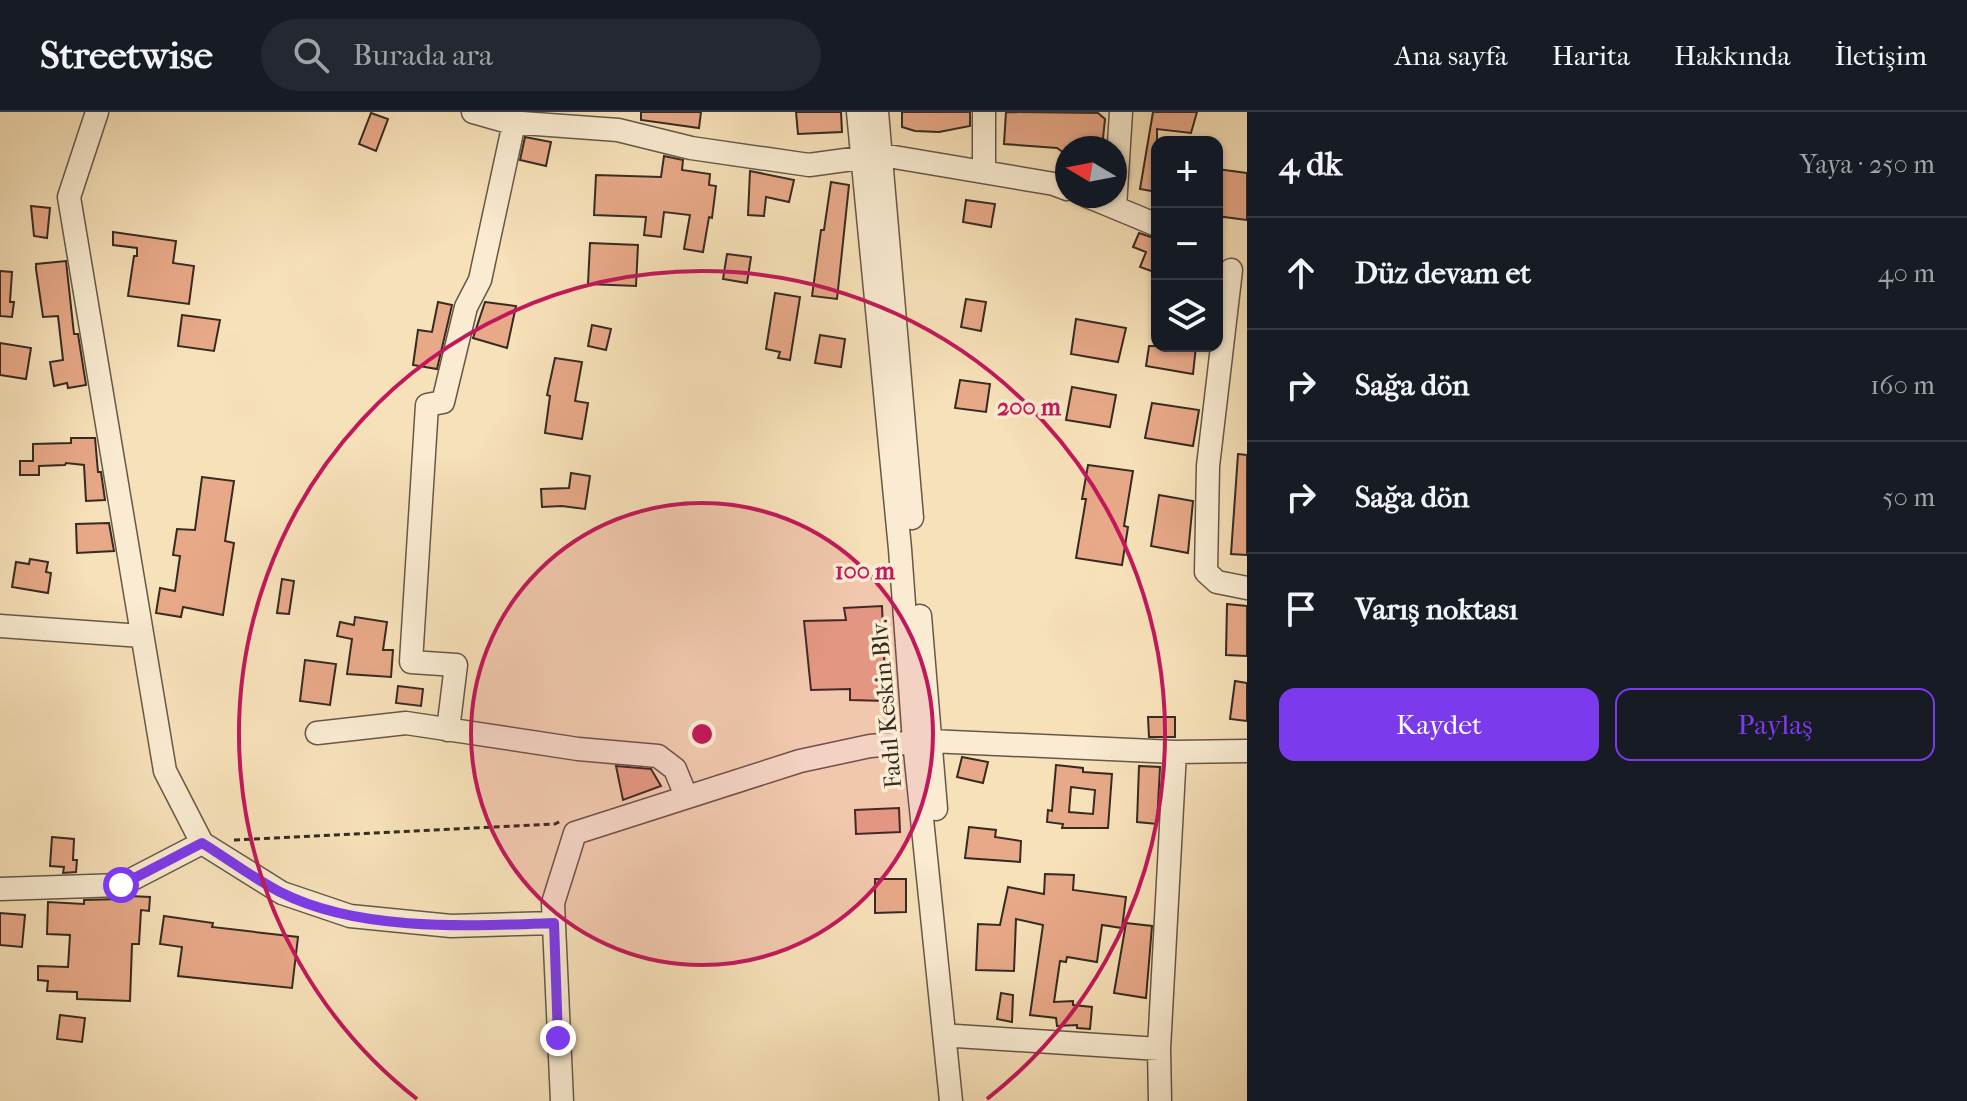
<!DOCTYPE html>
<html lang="tr">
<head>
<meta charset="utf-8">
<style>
	:root { --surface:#171b24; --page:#242831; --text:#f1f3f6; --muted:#9ea1a6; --line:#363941; --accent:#7c3aed }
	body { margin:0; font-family:"IM FELL French Canon",serif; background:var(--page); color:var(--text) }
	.controls { position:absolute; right:24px; top:24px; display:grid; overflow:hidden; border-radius:16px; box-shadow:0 2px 6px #0004 }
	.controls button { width:72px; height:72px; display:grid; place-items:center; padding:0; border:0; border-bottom:2px solid var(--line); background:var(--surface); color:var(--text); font:40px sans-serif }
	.compass { position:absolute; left:1055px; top:24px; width:72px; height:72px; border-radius:50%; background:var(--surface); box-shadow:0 2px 6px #0004; rotate:280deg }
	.stop { position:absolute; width:24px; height:24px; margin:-18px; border:6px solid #7c3aed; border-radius:50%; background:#fff }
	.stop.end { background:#7c3aed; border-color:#fff; box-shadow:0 2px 8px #0008 }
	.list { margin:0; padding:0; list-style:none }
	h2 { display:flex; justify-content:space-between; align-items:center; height:104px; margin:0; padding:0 32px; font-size:34px }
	h2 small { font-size:26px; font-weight:400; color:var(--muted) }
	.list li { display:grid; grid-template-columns:52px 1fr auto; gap:24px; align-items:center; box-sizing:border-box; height:112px; padding:0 32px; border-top:2px solid var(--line) }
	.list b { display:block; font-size:30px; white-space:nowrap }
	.list em { font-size:26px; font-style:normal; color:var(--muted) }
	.actions { display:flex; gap:16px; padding:24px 32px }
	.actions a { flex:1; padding:18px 0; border:2px solid var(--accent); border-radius:16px; text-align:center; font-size:28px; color:var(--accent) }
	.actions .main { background:var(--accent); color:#fff }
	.icon { flex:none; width:44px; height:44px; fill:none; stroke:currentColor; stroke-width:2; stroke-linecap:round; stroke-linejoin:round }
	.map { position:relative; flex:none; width:1247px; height:989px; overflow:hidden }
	header { display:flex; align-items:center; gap:48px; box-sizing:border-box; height:112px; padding:0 40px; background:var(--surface); border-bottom:2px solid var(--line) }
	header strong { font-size:38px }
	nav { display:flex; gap:44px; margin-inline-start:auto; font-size:28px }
	.search { width:560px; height:72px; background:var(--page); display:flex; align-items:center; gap:20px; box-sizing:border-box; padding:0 28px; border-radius:44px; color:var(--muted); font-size:30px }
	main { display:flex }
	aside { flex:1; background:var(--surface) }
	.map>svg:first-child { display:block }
	.building { fill:#e8a988; stroke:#362b22; stroke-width:2; fill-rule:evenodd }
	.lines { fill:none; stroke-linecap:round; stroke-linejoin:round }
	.minor-casing { stroke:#665848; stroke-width:25 }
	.path { stroke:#362b22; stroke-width:3; stroke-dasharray:6 4; stroke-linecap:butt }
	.minor { stroke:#faecd2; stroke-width:22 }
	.route { stroke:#7c3aed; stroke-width:10 }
	.ring { fill:none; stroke:#c2185b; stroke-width:4 }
	.labels { text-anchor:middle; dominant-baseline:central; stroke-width:7; stroke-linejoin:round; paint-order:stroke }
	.street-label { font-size:24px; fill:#362b22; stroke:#faecd2 }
	.centre { fill:#c2185b; stroke:#faecd2; stroke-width:4 }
	.ring-label { font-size:24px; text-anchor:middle; font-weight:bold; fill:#c2185b; stroke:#faecd2; stroke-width:7; stroke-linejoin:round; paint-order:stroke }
</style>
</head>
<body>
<header>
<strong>Streetwise</strong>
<div class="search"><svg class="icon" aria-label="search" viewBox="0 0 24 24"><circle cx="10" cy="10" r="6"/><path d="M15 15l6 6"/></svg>Burada ara</div>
<nav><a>Ana sayfa</a><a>Harita</a><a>Hakkında</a><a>İletişim</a></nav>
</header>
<main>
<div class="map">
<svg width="1247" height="989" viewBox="0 0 1247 989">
	<rect width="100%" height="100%" fill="#f7e1b9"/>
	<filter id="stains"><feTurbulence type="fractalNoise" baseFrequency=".0025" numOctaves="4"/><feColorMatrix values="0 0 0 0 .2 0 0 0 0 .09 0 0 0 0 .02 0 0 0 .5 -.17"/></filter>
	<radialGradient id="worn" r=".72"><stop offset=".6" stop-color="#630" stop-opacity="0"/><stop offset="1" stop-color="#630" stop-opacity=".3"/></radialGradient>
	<path class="building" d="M 641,0 L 701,0 L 699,16 L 641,8 Z
		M 796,0 L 841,0 L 842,20 L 798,22 Z
		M 902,0 L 970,0 L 970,14 L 939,20 L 915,19 L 902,15 Z
		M 1006,0 L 1098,1 L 1105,7 L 1102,36 L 1067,36 L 1067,43 L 1057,36 L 1004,32 Z
		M 1153,0 L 1197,0 L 1191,21 L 1157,17 L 1157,80 L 1140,77 Z
		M 371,1 L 388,7 L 376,39 L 359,32 Z
		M 525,25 L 551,30 L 546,54 L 520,48 Z
		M 664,44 L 683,48 L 682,58 L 710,62 L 709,73 L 716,74 L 712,106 L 709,105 L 703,140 L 684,137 L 690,103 L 664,100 L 661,125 L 644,123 L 646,105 L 594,103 L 596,63 L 661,65 Z
		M 1217,57 L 1247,61 L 1247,108 L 1217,104 Z
		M 750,59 L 794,68 L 789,90 L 766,85 L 764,104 L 748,103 Z
		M 831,70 L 849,73 L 837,187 L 812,184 L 821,118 L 824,118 Z
		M 966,88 L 995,92 L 991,115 L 963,110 Z
		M 31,94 L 50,96 L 47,126 L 34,124 Z
		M 113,120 L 176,129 L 173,151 L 194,154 L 189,192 L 128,184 L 134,144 L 137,144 L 137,136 L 113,133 Z
		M 1139,121 L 1157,127 L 1157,161 L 1140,155 L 1146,140 L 1133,135 Z
		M 590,131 L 638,133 L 636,174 L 588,172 Z
		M 727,142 L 751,145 L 747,171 L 723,167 Z
		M 66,149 L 74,222 L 78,222 L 86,273 L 68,276 L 67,271 L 54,274 L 50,250 L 63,248 L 58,204 L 43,205 L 36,157 L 36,152 Z
		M 0,159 L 12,160 L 10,190 L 14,190 L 12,205 L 0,204 Z
		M 775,181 L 800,185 L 790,248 L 778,246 L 780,240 L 766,237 Z
		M 966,187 L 986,190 L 981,219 L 961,215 Z
		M 438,190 L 452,193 L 437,257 L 413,253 L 418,218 L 432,220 Z
		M 485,190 L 516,194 L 507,236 L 473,226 Z
		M 182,203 L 220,208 L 214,239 L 178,234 Z
		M 1076,207 L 1126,216 L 1118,250 L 1071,242 Z
		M 592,213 L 611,217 L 606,238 L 588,234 Z
		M 820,223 L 845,227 L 841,255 L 815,251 Z
		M 0,231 L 31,236 L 26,267 L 0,263 Z
		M 1149,234 L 1196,234 L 1193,262 L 1146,254 Z
		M 555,246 L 582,250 L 575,289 L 588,291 L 582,327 L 545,321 L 550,284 L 547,283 Z
		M 960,268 L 990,272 L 986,300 L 955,296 Z
		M 1072,275 L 1116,283 L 1110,315 L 1066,308 Z
		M 1152,291 L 1199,298 L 1193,334 L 1145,326 Z
		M 71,326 L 95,326 L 98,360 L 101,360 L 105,388 L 86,389 L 84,353 L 66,351 L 65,353 L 39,354 L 39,363 L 20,363 L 20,349 L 33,349 L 33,332 L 71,331 Z
		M 1238,342 L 1247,343 L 1247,443 L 1231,442 Z
		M 1088,353 L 1133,359 L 1124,414 L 1128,415 L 1122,453 L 1076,446 L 1086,387 L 1082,387 Z
		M 571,361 L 590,364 L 585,397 L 562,394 L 542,395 L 541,377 L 569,376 Z
		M 202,365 L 234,369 L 225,429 L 234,431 L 223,503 L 183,495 L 181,505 L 156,501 L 160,476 L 175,479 L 180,444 L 173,443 L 177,417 L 195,418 Z
		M 1159,383 L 1193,389 L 1188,441 L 1151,434 Z
		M 109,411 L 114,439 L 77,441 L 76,412 Z
		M 30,447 L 48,450 L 46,460 L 51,461 L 48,481 L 12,475 L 16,450 L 29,452 Z
		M 282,467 L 294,469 L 289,502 L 277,501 Z
		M 1227,492 L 1247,494 L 1247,544 L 1226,543 Z
		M 882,494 L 886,589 L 850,588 L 850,577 L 811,578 L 804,509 L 846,508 L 844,496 Z
		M 355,505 L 387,510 L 383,538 L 393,538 L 391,565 L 347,562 L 352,527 L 337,524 L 340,510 L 354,513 Z
		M 305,548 L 336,552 L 330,593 L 300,589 Z
		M 1235,569 L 1247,571 L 1247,609 L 1230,607 Z
		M 398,574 L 423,577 L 421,594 L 396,591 Z
		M 1148,605 L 1175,605 L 1175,625 L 1149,625 Z
		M 962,645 L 988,650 L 983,671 L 957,665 Z
		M 1056,653 L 1083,656 L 1083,660 L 1112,662 L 1108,716 L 1062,716 L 1063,712 L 1047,710 L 1048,698 L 1052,699 ZM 1071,675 L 1095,678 L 1093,702 L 1069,700 Z
		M 616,654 L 651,657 L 661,674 L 623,688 Z
		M 1139,654 L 1160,655 L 1157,712 L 1137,710 Z
		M 899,696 L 900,720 L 856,722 L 855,698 Z
		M 969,715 L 996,718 L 995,725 L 1021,729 L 1020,750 L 965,746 Z
		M 52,725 L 74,727 L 73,748 L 77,748 L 76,760 L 63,761 L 64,755 L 50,754 Z
		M 1045,762 L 1074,763 L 1073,778 L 1126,785 L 1122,816 L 1102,813 L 1097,850 L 1067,845 L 1066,850 L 1060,849 L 1054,890 L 1073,889 L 1073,893 L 1092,895 L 1090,917 L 1077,916 L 1077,913 L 1057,914 L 1056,906 L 1030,903 L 1043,813 L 1016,807 L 1014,859 L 976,858 L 978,812 L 1000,813 L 1008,775 L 1044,782 Z
		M 875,767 L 906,767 L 906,800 L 875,801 Z
		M 130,784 L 150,785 L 149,799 L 141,798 L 139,832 L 132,832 L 130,889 L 77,887 L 77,880 L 47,879 L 48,869 L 38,868 L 38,854 L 68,855 L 70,823 L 47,822 L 48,790 L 84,792 L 84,788 L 121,787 Z
		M 0,801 L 25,803 L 22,835 L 0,833 Z
		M 164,804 L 213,811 L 212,815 L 298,825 L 292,876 L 178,864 L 182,835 L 160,832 Z
		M 1126,811 L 1152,814 L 1146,886 L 1114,881 Z
		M 1001,881 L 1013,883 L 1012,910 L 997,907 Z
		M 60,903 L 85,906 L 82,930 L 57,927 Z"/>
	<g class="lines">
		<g class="minor-casing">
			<path id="minor" d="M 97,0 L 69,85 L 165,659 L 202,731 L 282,781 L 350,804 L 451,814 L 554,811
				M 473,0 L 508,10 L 618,18 L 691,36 L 809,53 L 882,43 L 1054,72 L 1067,77
				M 858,0 L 900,437 L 914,629 L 951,989
				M 877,0 L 912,406
				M 984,60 L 984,0
				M 1087,84 L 1157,113
				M 1115,95 L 1121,0
				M 1231,158 L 1208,354 L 1206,460 L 1217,470 L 1247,476
				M 920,504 L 936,697
				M 0,514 L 142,524
				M 448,618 L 456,553 L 411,550 L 427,293 L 443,290 L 466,195 L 480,168 L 514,11
				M 317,621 L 406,611 L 578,637 L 658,644 L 675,657 L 686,684
				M 1175,640 L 1247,639
				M 0,777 L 121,773 L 202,731
				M 956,924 L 1159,937
				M 562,989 L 553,791 L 575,721 L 800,649 L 870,634 L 930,629 L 1175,640 L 1159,937 L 1160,989"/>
		</g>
		<path class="path" d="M 234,728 L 555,712 L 561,709"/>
		<use href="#minor" class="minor"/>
	</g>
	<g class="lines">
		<path class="route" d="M 121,773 L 202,731 C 228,747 253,766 280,780 C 358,820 469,814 554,811 L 558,926"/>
	</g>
	<circle cx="702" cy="622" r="231" fill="#c2185b" fill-opacity=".12"/>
	<g class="ring">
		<circle cx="702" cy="622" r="231"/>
		<path d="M417 987A463 463 0 1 1 987 987"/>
	</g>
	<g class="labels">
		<g class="street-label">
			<text transform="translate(886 592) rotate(-95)">Fadıl Keskin Blv.</text>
		</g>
	</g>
	<circle cx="702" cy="622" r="12" class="centre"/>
	<g class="ring-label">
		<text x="1029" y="303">200 m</text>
		<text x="865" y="467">100 m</text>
	</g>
	<rect width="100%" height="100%" filter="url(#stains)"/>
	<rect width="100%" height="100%" fill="url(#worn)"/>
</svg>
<div class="controls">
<button>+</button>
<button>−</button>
<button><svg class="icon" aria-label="layers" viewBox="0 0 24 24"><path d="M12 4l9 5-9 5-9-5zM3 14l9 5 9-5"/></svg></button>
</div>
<svg class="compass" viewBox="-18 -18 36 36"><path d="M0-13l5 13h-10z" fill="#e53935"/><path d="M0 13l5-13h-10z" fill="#9ea1a6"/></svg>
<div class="stop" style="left:121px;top:773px"></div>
<div class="stop end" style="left:558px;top:926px"></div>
</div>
<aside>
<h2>4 dk<small>Yaya · 250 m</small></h2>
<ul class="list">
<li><svg class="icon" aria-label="ahead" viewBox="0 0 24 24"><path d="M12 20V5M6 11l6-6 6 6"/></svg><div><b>Düz devam et</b></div><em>40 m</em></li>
<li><svg class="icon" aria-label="right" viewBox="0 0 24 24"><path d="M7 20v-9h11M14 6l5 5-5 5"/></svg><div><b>Sağa dön</b></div><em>160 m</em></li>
<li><svg class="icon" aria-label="right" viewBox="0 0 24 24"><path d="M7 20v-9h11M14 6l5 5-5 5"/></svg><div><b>Sağa dön</b></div><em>50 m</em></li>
<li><svg class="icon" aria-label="arrive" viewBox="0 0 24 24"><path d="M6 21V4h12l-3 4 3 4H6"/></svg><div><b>Varış noktası</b></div></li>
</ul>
<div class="actions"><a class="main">Kaydet</a><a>Paylaş</a></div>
</aside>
</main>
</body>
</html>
